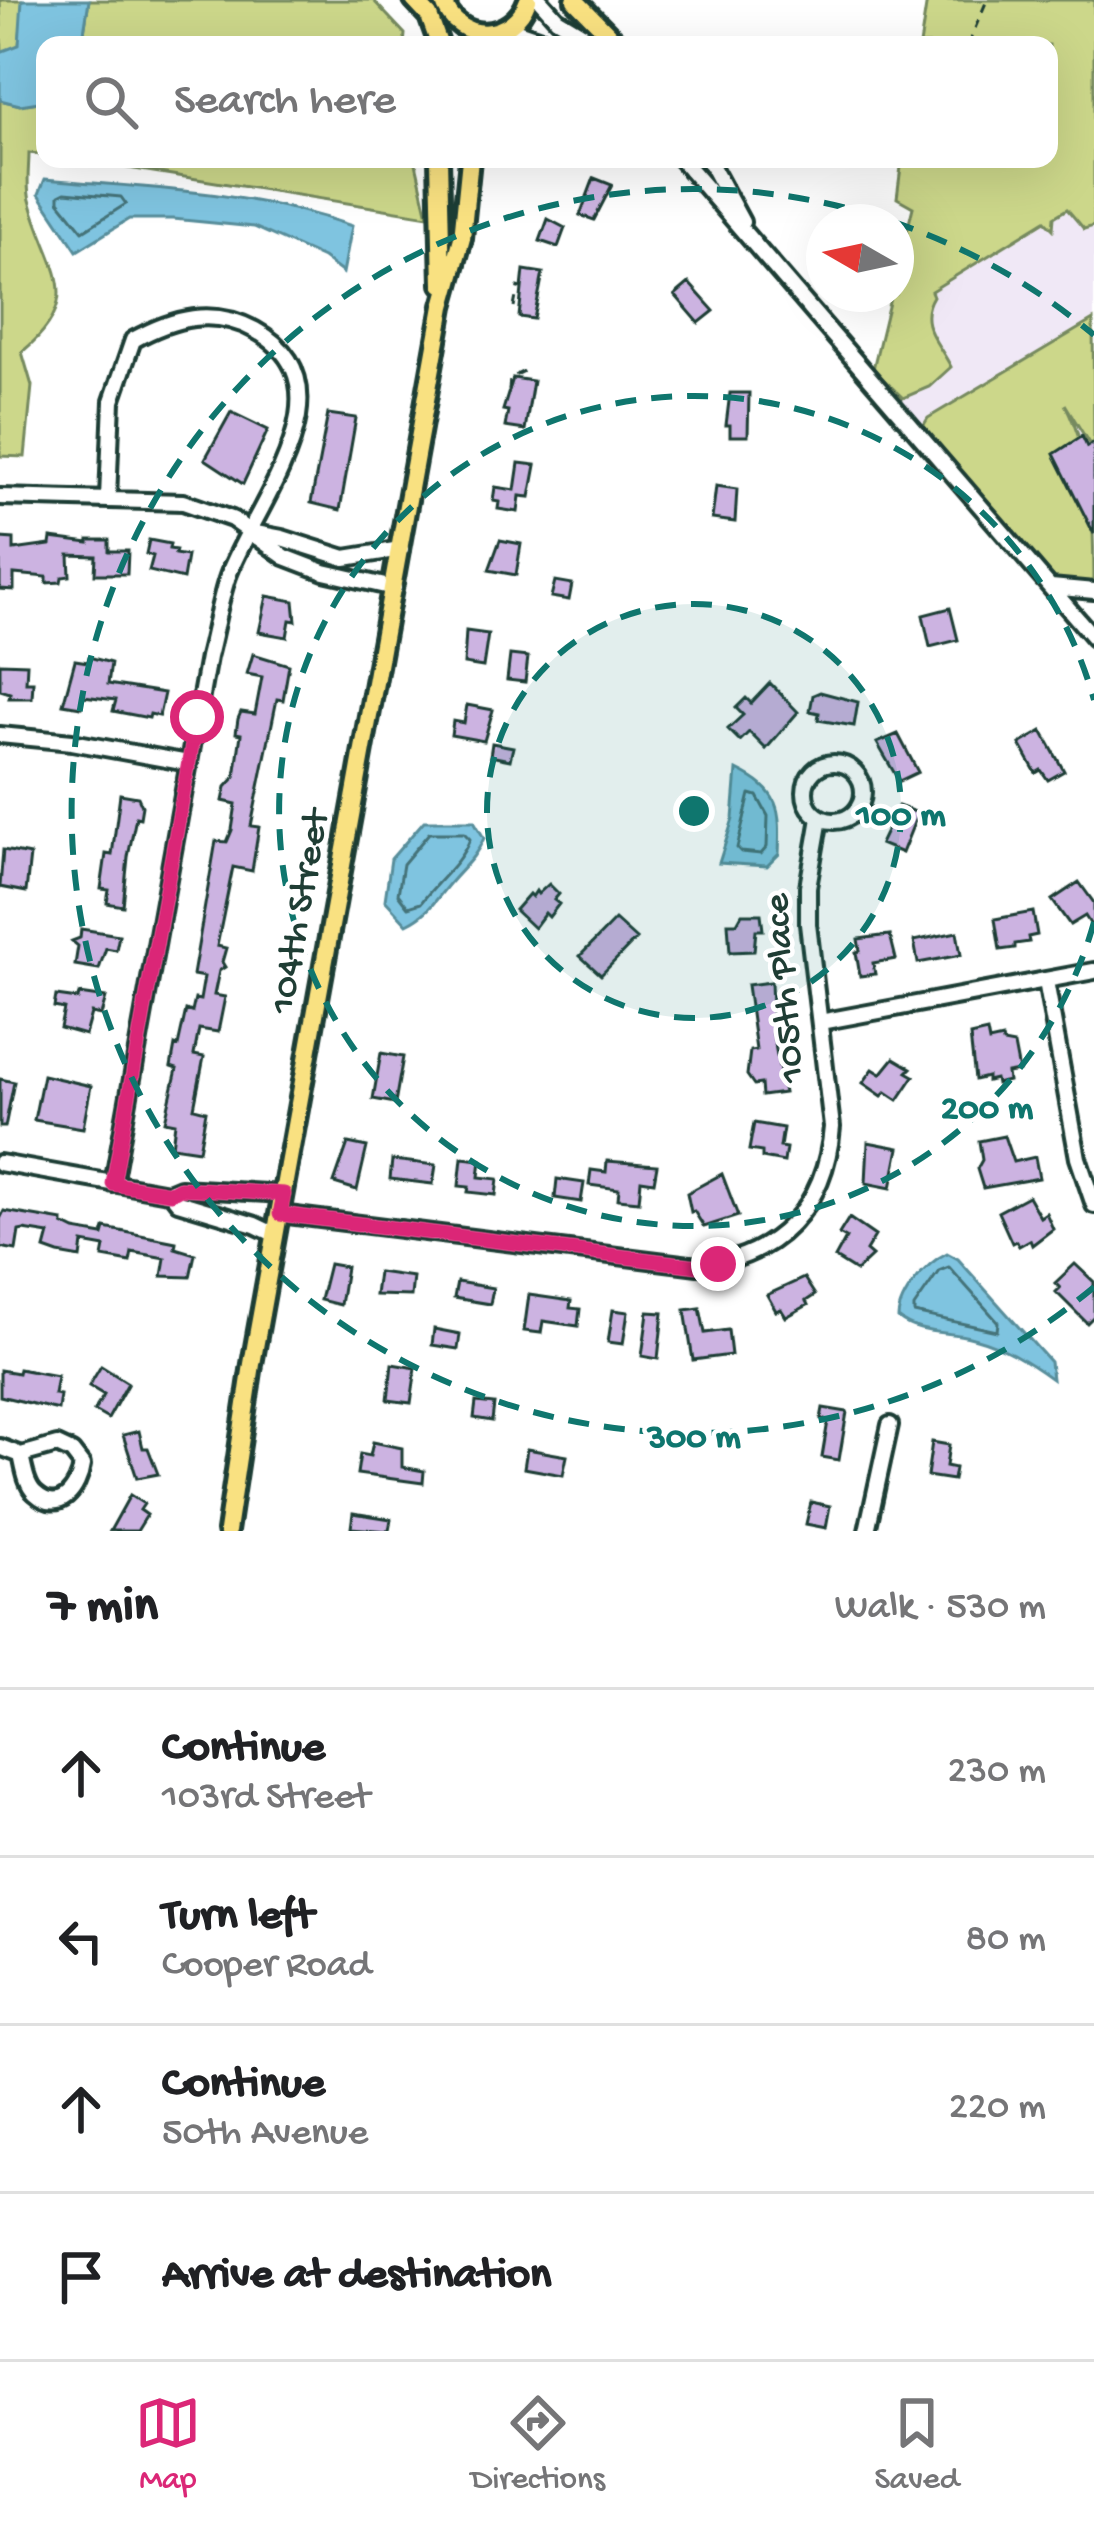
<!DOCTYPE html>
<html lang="en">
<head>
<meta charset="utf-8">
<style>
	:root { --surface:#fff; --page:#f2f2f2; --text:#202124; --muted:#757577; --line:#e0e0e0; --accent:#db2777 }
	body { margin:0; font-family:"Gochi Hand",sans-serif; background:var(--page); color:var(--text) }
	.compass { position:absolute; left:806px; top:204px; width:108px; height:108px; border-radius:50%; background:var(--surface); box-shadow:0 12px 48px #0002; rotate:279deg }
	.stop { position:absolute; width:36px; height:36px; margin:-27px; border:9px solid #db2777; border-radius:50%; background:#fff }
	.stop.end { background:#db2777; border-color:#fff; box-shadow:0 3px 12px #0008 }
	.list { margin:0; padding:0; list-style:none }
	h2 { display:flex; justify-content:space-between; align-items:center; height:156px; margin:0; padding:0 48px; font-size:51px }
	h2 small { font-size:39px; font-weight:400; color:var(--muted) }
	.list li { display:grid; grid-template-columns:78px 1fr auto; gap:36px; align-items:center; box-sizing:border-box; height:168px; padding:0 48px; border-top:3px solid var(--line) }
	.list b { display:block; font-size:45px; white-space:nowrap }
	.list p { margin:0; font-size:39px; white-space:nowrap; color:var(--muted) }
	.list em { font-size:39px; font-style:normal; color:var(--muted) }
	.icon { flex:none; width:66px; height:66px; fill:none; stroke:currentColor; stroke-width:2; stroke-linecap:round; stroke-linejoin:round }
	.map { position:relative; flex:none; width:1094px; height:1531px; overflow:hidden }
	.search { position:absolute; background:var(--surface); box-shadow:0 12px 48px #0002; left:36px; right:36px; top:36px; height:132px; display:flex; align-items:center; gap:30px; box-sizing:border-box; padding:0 42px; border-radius:24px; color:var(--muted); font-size:45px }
	.sheet { height:828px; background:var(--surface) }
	nav { display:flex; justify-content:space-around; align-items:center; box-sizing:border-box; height:168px; border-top:3px solid var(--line); background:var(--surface); font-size:33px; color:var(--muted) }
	nav a { display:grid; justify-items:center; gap:6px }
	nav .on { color:var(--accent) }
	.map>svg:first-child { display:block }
	.built { fill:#f0e8f6 }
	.green { fill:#ccd78a; stroke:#768a5f; stroke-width:3 }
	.water { fill:#7fc4e0; stroke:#598e9b; stroke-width:3 }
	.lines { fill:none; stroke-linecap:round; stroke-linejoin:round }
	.shore { stroke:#457379; stroke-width:3 }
	.building { fill:#ccb3e1; stroke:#1f3d34; stroke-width:3 }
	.minor-casing { stroke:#1f3d34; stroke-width:22 }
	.major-casing { stroke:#1f3d34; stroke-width:26 }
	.path { stroke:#1f3d34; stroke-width:3; stroke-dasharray:9 9; stroke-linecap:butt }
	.minor { stroke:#fff; stroke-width:14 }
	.major { stroke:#f9e181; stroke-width:16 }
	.route { stroke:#db2777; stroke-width:15 }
	.ring { fill:none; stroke:#0f766e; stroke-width:6; stroke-dasharray:21 15 }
	.labels { text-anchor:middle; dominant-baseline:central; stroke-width:9; stroke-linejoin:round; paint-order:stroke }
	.street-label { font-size:39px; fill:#1f3d34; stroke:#fff }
	.centre { fill:#0f766e; stroke:#fff; stroke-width:6 }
	.ring-label { font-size:36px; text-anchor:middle; font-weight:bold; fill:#0f766e; stroke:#fff; stroke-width:9; stroke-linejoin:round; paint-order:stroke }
</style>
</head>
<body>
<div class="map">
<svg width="1094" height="1531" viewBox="0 0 1094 1531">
	<rect width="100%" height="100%" fill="#fff"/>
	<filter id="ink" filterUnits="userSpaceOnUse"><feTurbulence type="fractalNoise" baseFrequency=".00833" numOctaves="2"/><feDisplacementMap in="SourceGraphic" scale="24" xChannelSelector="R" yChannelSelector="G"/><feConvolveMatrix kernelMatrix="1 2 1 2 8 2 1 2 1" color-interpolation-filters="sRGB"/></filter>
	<g filter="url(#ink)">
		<path class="built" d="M 1094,134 L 1094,591 L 1051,587 L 870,379 L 891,294 L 896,294 L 896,276 L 925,159 L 1049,159 Z"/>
		<path class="green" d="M 0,0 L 22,0 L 23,5 L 19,45 L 2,53 Z
			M 89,0 L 373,0 L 405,34 L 404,45 L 82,45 Z
			M 927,0 L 1094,0 L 1094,226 L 1084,229 L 1067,209 L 1054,217 L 1053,229 L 1045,221 L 931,291 L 933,296 C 916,324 938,341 951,367 L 929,387 L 903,398 L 873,369 L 891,294 L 896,294 L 896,276 L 913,207 L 897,198 L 902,159 L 1049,159 L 1049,45 L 920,45 Z
			M 0,100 L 20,105 L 45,101 L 45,155 L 29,153 C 29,168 26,186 30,200 C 48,269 89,296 22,352 L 32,386 L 25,457 L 0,456 Z
			M 72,159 L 415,159 L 428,216 Z
			M 1093,320 L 1094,443 L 1090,445 L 1065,404 C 1094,460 1094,528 1094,591 L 1051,587 L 922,428 L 928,418 Z"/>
		<path class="water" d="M 22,0 L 89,0 L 82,45 L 45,45 L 45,101 L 20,105 L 0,100 L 0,52 L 19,45 Z
			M 45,179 C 155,189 246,190 352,226 L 343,273 L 323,258 L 254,227 L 173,219 L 129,219 L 77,251 L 39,194 Z
			M 737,770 C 780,791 781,808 779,854 L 767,866 L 719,863 L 733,819 Z
			M 424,821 L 474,821 L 484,838 C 475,859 463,867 449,884 C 434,902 429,913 407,924 L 385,900 L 391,859 Z
			M 947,1253 L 958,1259 L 1050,1362 L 1052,1379 C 1027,1361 1003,1346 973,1338 C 949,1331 918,1335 898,1318 C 899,1295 926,1263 947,1253 Z"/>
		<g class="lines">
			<path class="shore" d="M 65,192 L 121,197 L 126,204 L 83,231 L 59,201 L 59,195 Z
				M 750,794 L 757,796 L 768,816 L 767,847 L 761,854 L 741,852 L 737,848 Z
				M 464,833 L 470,839 C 461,863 436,882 421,903 L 408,907 L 398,894 L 403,864 L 429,833 Z
				M 949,1267 L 998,1322 L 997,1331 L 914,1313 L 914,1307 L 939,1271 Z"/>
		</g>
		<path class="building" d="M 594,178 L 612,185 L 594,220 L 580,215 Z
			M 548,219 L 565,228 L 558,247 L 540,241 Z
			M 524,270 L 543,273 L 534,319 L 519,317 Z
			M 689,283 L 714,311 L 699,323 L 675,295 Z
			M 513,378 L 533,381 L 525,430 L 505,427 L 508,411 L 503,410 Z
			M 730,393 L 749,393 L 748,436 L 730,436 L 730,425 L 726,425 Z
			M 231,412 L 268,430 L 243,484 L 205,459 Z
			M 328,414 L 356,418 L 340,510 L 311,503 Z
			M 1082,436 L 1087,447 L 1094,442 L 1094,534 L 1054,454 Z
			M 519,463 L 536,465 L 530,497 L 520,496 L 518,512 L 498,509 L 499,502 L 493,501 L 495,487 L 515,490 Z
			M 716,486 L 737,489 L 735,522 L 712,519 Z
			M 0,538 L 14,539 L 14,550 L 50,545 L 51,538 L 89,543 L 89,540 L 109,540 L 109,551 L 128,551 L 127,574 L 95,574 L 96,556 L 69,555 L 70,576 L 62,577 L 61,582 L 47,583 L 47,577 L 14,574 L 14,590 L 0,589 Z
			M 149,540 L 170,544 L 169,549 L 176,550 L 175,554 L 187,556 L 183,579 L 149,571 L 153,556 L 146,554 Z
			M 500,540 L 521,544 L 516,575 L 489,570 Z
			M 555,581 L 572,584 L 569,600 L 551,597 Z
			M 267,596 L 294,601 L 296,621 L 290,620 L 287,637 L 259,632 Z
			M 950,608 L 958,640 L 930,647 L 923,615 Z
			M 466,631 L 488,634 L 483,667 L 464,664 Z
			M 253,654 L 289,665 L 283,700 L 277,699 L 251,826 L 259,827 L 252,871 L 233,867 L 217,946 L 226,948 L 222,962 L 225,967 L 219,971 L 214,995 L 225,997 L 218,1032 L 199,1029 L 194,1055 L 204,1057 L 194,1108 L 206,1111 L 199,1150 L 172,1146 L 175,1123 L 165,1121 L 177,1069 L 171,1067 L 175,1045 L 178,1046 L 186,1010 L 192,1012 L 195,999 L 200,1000 L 204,977 L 193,975 L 216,841 L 227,842 L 232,830 L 236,804 L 223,801 L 226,787 L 235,777 L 241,734 L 236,733 L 238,719 L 241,712 L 255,714 L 262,677 L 247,674 Z
			M 510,655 L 528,657 L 525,682 L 507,680 Z
			M 89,657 L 111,663 L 108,684 L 164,693 L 159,716 L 150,714 L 149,718 L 113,711 L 116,700 L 83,696 L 81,707 L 63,704 L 75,660 L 88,662 Z
			M 0,663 L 27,664 L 26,682 L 33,682 L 32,698 L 9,698 L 10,693 L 0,690 Z
			M 770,683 L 798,712 L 766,749 L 749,732 L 740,741 L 728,729 L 743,715 L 736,708 L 746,698 L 751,703 Z
			M 820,692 L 858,702 L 854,726 L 818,720 L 819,713 L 810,711 L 813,695 Z
			M 467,705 L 493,710 L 484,741 L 451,735 L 453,721 L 464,723 Z
			M 1042,731 L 1064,771 L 1048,780 L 1041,770 L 1036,773 L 1020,744 Z
			M 898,734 L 918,772 L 899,781 L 877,743 Z
			M 492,743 L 513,747 L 510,760 L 490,756 Z
			M 120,794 L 138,797 L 142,806 L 140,818 L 136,817 L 128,857 L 123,906 L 107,903 L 109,890 L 101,889 L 106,854 L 112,855 Z
			M 898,806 L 918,813 L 902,853 L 880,844 Z
			M 3,850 L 30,855 L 26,892 L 0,887 Z
			M 1079,882 L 1094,903 L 1094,930 L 1085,916 L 1070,925 L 1052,900 Z
			M 549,884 L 559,894 L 554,900 L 559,904 L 549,917 L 545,913 L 534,928 L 515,910 L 529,894 L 532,897 L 536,891 L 538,894 Z
			M 1033,912 L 1037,935 L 1028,937 L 1029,942 L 1015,944 L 1015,948 L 1000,950 L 995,919 Z
			M 742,914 L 761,914 L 763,930 L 756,930 L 754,951 L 730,952 L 728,923 L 737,923 Z
			M 615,920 L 636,939 L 601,975 L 580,956 Z
			M 81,929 L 119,935 L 116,950 L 106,948 L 99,969 L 75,965 L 78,946 L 72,941 L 80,938 Z
			M 957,932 L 961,955 L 918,963 L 914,941 Z
			M 890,935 L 896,959 L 873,963 L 875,974 L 860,976 L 856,952 L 860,951 L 858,939 Z
			M 771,982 L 773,1034 L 784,1093 L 762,1096 L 761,1084 L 754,1085 L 747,1075 L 750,1051 L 756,1050 L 747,985 Z
			M 79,994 L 106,998 L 101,1015 L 91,1013 L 85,1035 L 60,1028 L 64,1009 L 54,1007 L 56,996 L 78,999 Z
			M 987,1032 L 989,1042 L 1002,1039 L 1003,1043 L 1014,1045 L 1019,1071 L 1007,1073 L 1008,1081 L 996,1084 L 995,1079 L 987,1081 L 987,1077 L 975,1080 L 970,1036 Z
			M 381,1053 L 403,1057 L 395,1103 L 373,1099 Z
			M 894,1058 L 911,1068 L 907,1072 L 914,1076 L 898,1100 L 886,1092 L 882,1096 L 863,1083 L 873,1069 L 881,1074 Z
			M 43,1075 L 91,1086 L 83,1128 L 34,1120 Z
			M 0,1079 L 14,1082 L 5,1127 L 0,1127 Z
			M 754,1123 L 783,1128 L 780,1147 L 786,1148 L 784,1162 L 762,1158 L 762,1152 L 749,1150 Z
			M 1004,1136 L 1013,1162 L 1035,1157 L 1039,1178 L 983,1188 L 977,1169 L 982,1160 L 979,1141 Z
			M 868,1142 L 899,1148 L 891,1188 L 866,1183 Z
			M 348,1143 L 367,1147 L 357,1190 L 334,1183 Z
			M 462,1158 L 481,1160 L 479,1177 L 498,1179 L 496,1195 L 468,1192 L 469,1187 L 459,1186 Z
			M 392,1160 L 436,1165 L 433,1184 L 390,1179 Z
			M 607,1161 L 657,1165 L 654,1182 L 641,1180 L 639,1201 L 618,1199 L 619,1189 L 589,1185 L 591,1170 L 606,1172 Z
			M 722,1174 L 738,1216 L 704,1227 L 694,1211 L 691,1212 L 687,1193 Z
			M 557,1179 L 584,1183 L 581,1202 L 555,1198 Z
			M 1028,1196 L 1040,1217 L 1046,1213 L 1053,1229 L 1032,1245 L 1030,1240 L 1019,1246 L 1016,1241 L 1012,1243 L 998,1212 Z
			M 4,1211 L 63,1221 L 63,1224 L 75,1230 L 103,1235 L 105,1228 L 176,1242 L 175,1248 L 195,1254 L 190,1277 L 162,1276 L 165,1258 L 132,1252 L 130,1262 L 103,1257 L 105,1247 L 83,1243 L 81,1258 L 59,1254 L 45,1249 L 49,1234 L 24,1230 L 19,1231 L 16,1250 L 0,1247 L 0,1219 Z
			M 849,1218 L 875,1236 L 866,1251 L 872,1256 L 856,1271 L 835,1258 L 846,1238 L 839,1234 Z
			M 329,1264 L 346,1267 L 340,1305 L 320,1300 Z
			M 1075,1264 L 1094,1282 L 1094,1316 L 1087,1323 L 1056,1292 L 1060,1288 L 1055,1283 Z
			M 378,1272 L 413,1277 L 411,1296 L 375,1295 Z
			M 804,1278 L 815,1295 L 806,1301 L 808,1305 L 786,1317 L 781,1309 L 776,1311 L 767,1295 Z
			M 457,1282 L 493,1288 L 490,1304 L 454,1298 Z
			M 529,1295 L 571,1301 L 570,1308 L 580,1309 L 578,1326 L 543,1321 L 541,1333 L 524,1331 Z
			M 700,1308 L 705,1333 L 728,1330 L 731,1355 L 693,1360 L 685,1310 Z
			M 613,1310 L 628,1312 L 623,1344 L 608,1342 Z
			M 648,1312 L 663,1313 L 658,1359 L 642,1356 Z
			M 434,1329 L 460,1334 L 458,1349 L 432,1345 Z
			M 392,1364 L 416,1368 L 411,1403 L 388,1400 Z
			M 101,1366 L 128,1383 L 108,1419 L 94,1411 L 104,1395 L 89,1386 Z
			M 19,1369 L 57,1376 L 54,1394 L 60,1395 L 58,1410 L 0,1396 L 0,1370 L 18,1373 Z
			M 476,1402 L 494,1404 L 492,1421 L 474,1418 Z
			M 823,1408 L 847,1412 L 839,1460 L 822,1457 L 828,1421 L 821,1419 Z
			M 139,1431 L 143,1448 L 148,1448 L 158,1474 L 137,1478 L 123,1435 Z
			M 373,1442 L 402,1448 L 402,1467 L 424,1471 L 423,1483 L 357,1474 L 360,1454 L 370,1456 Z
			M 932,1442 L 949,1445 L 946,1466 L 955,1468 L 953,1480 L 927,1476 Z
			M 527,1449 L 567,1456 L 563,1475 L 524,1468 Z
			M 130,1495 L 144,1504 L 140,1510 L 147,1515 L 137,1531 L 110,1531 Z
			M 811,1502 L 830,1506 L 826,1528 L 806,1524 Z
			M 353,1513 L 391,1519 L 389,1531 L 351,1528 Z"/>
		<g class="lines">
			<g class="minor-casing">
				<path id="minor" d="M 540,0 L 557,19 L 600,45
					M 508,28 L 558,45
					M 681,159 L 1094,638
					M 708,159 L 742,222
					M 0,497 L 183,502 L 232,519 L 285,557 L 324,572 L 394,588
					M 108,498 L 112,401 L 133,340 C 173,318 213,307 255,330 C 358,386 253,507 228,576 C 219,602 215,631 208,657 L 113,1184
					M 250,532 L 282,538 L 345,558 L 401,549
					M 1051,587 L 1094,591
					M 0,735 L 72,742 L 188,763
					M805 792a29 29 0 1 1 58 0a29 29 0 1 1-58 0Z
					M 1046,981 L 1078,1158 L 1094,1205
					M 820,1022 L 1094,971
					M 0,1163 L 168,1193 L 180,1188 L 284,1194
					M 171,1193 L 178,1202 L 255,1225 L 276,1235
					M 280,1214 L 698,1266 C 777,1259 826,1206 832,1127 L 808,924 L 808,887 L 820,818
					M 57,1445 L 72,1452 L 82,1465 C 79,1488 60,1516 35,1493 C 26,1485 24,1468 21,1455 Z
					M 0,1447 L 21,1455
					M 867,1531 L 890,1425"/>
			</g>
			<g class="major-casing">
				<path id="major" d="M 414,0 L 429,16 L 438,41
					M 443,0 C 457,45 513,42 528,0
					M 575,0 L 619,45
					M 439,159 L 442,284
					M 227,1531 L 252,1364 L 443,306 L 462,238 L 470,159"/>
			</g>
			<path class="path" d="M 968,45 L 987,0
				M 514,307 L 518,287 L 521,288
				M 509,390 L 510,378 L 524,371"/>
			<use href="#minor" class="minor"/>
			<use href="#major" class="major"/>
		</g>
	</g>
	<g class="lines" filter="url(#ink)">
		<path class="route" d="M 197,717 L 113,1184 L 171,1193 L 180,1188 L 284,1194 L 280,1214 L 698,1266 L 718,1264"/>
	</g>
	<circle cx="694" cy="811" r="207" fill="#0f766e" fill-opacity=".12"/>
	<g class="ring">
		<circle cx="694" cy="811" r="207"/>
		<path d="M1094 922A415 415 0 1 1 1094 700"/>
		<path d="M1094 1287A622 622 0 1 1 1094 335"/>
	</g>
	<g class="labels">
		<g class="street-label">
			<text transform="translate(302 912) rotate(-80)">104th Street</text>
			<text transform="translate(787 988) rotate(-95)">105th Place</text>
		</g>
	</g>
	<circle cx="694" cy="811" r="18" class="centre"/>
	<g class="ring-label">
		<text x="901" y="824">100 m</text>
		<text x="987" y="1117">200 m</text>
		<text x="694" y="1446">300 m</text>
	</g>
</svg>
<svg class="compass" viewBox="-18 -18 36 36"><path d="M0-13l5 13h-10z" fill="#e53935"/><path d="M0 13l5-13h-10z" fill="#757577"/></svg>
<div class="stop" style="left:197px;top:717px"></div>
<div class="stop end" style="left:718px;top:1264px"></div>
<div class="search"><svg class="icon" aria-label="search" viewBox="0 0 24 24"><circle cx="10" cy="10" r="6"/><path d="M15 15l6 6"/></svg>Search here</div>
</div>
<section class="sheet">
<h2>7 min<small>Walk · 530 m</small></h2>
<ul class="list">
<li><svg class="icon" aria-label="ahead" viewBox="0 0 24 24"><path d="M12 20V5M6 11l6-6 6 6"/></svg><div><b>Continue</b><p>103rd Street</p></div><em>230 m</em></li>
<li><svg class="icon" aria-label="left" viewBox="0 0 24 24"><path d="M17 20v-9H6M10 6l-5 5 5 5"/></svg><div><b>Turn left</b><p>Cooper Road</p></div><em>80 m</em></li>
<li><svg class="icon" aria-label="ahead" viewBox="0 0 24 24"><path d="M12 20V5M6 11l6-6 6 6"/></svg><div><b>Continue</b><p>50th Avenue</p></div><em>220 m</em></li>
<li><svg class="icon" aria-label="arrive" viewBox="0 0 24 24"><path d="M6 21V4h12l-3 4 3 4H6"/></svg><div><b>Arrive at destination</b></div></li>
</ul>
</section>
<nav>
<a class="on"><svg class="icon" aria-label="map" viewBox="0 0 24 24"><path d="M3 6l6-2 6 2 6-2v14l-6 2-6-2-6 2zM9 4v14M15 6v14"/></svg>Map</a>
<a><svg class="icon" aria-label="directions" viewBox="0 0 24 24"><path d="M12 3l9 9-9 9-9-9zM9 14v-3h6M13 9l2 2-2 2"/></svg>Directions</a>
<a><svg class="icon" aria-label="saved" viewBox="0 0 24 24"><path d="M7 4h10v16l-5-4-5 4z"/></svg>Saved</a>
</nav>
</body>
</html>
